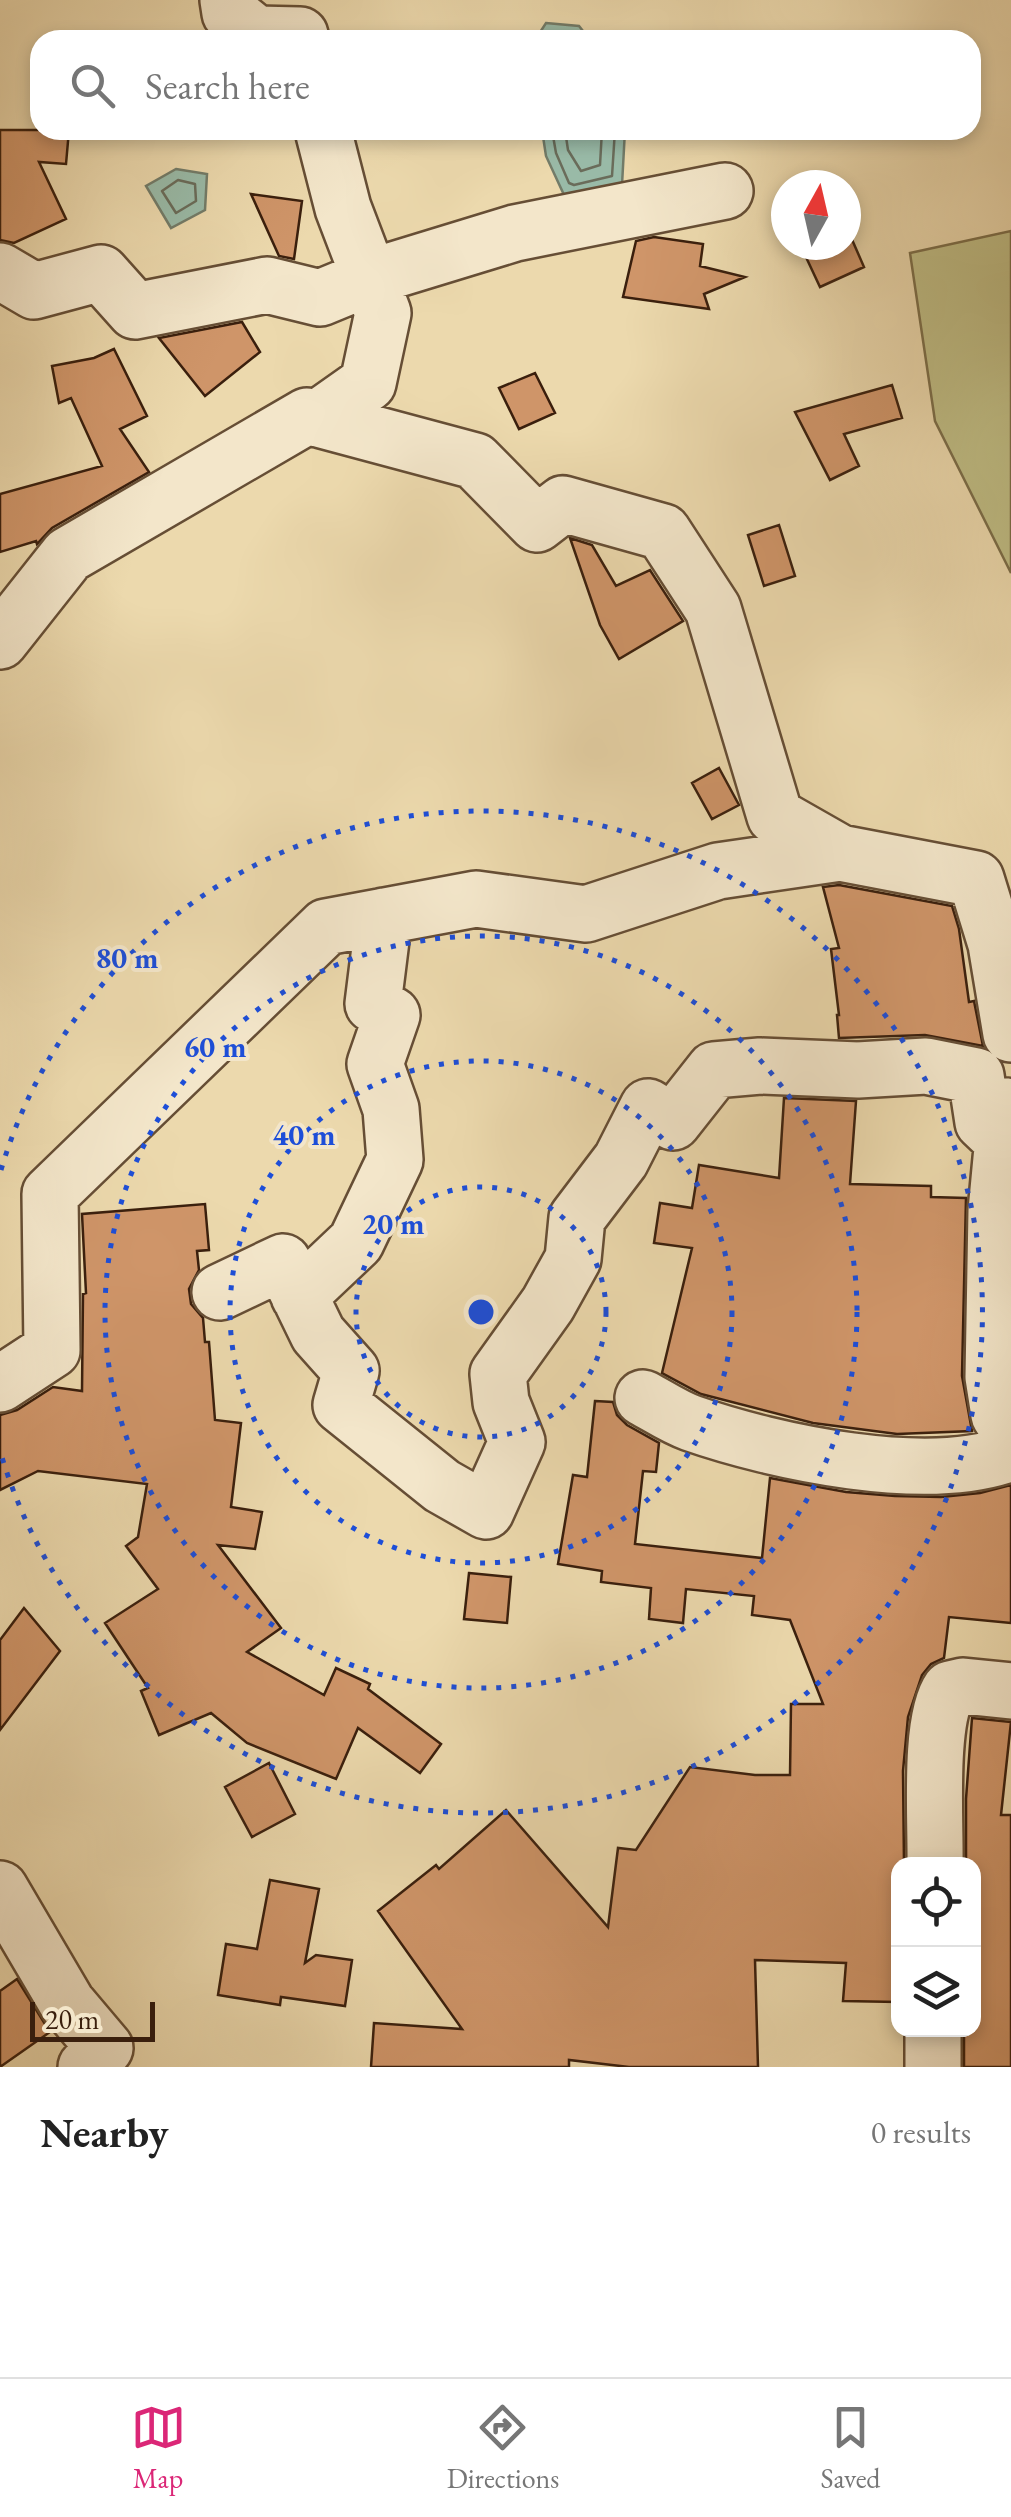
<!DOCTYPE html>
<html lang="en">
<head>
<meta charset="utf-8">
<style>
	:root { --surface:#fff; --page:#f2f2f2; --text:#222; --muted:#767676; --line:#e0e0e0; --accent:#db2777 }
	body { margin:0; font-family:"EB Garamond",serif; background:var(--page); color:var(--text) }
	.controls { position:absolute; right:30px; bottom:30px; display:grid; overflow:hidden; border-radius:20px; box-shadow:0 5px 15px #0003 }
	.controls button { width:90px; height:90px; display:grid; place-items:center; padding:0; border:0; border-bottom:2px solid var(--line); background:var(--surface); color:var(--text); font:50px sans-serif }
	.compass { position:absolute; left:771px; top:170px; width:90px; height:90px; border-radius:50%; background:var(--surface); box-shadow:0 5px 15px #0003; rotate:8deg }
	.scale { position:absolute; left:30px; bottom:25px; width:125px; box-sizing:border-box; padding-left:10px; border:5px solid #3a1f0d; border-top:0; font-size:28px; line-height:35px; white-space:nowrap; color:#3a1f0d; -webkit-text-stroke:8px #f3e6ca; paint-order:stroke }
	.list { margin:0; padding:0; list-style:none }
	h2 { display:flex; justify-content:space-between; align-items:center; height:130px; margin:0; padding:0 40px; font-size:42px }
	h2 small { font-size:32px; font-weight:400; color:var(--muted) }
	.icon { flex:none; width:55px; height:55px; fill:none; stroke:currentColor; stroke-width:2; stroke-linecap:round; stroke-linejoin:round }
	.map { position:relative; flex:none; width:1011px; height:2067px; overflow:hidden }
	.search { position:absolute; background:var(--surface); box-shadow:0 5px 15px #0003; left:30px; right:30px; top:30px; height:110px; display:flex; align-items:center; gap:25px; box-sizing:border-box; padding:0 35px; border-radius:30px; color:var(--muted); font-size:38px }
	.sheet { height:310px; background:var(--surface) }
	nav { display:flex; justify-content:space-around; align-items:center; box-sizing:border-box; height:140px; border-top:2px solid var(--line); background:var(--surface); font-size:28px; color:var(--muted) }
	nav a { display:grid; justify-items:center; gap:5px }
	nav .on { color:var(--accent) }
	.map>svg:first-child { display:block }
	.green { fill:#bfbd85; stroke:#7c6e49; stroke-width:2.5 }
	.water { fill:#99baa7; stroke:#737c69; stroke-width:2.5 }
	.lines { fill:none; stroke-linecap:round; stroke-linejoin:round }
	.shore { stroke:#6a6c5a; stroke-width:2.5 }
	.building { fill:#cf9569; stroke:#3a1f0d; stroke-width:2.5 }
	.minor-casing { stroke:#664e35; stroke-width:60 }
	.minor { stroke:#f3e6ca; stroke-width:55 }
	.ring { fill:none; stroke:#1d4ed8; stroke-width:5; stroke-dasharray:5 10 }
	.centre { fill:#1d4ed8; stroke:#f3e6ca; stroke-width:5 }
	.ring-label { font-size:30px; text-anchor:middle; font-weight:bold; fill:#1d4ed8; stroke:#f3e6ca; stroke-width:8; stroke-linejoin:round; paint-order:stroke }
</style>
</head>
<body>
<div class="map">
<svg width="1011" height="2067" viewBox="0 0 1011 2067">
	<rect width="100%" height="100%" fill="#ecd9ad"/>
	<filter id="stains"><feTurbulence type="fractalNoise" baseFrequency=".002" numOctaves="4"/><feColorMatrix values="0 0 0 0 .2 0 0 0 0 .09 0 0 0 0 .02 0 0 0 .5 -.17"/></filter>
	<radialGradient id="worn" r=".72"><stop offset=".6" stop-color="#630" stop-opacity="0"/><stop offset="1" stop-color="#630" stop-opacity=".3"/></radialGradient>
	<path class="green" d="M 1011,231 L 1011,573 L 935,421 L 910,253 Z"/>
	<path class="water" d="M 546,23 L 579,26 L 590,40 L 535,40 Z
		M 542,130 L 625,130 L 622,185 L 565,197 L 546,156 Z
		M 176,169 L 207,174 L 205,210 L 171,228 L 146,186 Z"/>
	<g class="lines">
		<path class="shore" d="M 552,130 L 556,153 L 569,183 L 574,185 L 612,176 L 615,130
			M 565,130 L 568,150 L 581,171 L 600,165 L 602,130
			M 178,180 L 195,184 L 196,201 L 176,213 L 162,191 Z"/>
	</g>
	<path class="building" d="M 0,130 L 69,130 L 66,164 L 39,162 L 66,219 L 14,243 L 0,240 Z
		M 251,194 L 302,201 L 294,259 L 279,256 Z
		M 850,235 L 864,267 L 820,287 L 805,255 L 828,245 L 846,245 L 846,237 Z
		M 654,237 L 703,244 L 700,266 L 745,277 L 704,294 L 709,309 L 623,297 L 636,241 Z
		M 242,322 L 260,352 L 205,396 L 159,338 Z
		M 114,349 L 147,416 L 120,429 L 149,472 L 52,528 L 37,544 L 36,541 L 0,552 L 0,494 L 102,466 L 71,398 L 59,403 L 52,366 L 94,358 Z
		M 535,373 L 555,413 L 519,429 L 499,388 Z
		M 892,385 L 902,418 L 844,434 L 859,466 L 830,480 L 795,412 Z
		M 779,525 L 795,576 L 764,586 L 748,535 Z
		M 570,538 L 592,545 L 616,586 L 650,570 L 683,621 L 619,659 L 600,625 Z
		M 719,768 L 739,805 L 712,819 L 692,783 Z
		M 839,885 L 952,906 L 959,929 L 969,1002 L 974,1001 L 983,1046 L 925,1035 L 839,1038 L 837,1015 L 839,1015 L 831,949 L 839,948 L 823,887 Z
		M 784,1098 L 856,1101 L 850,1184 L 931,1186 L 931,1197 L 966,1198 L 962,1376 L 972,1431 L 897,1434 L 813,1423 L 701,1394 L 662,1373 L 692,1248 L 654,1243 L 660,1203 L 692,1208 L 699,1165 L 779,1178 Z
		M 205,1204 L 209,1250 L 197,1251 L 199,1270 L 189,1289 L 191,1304 L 203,1318 L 205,1342 L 209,1342 L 215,1420 L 241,1423 L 231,1507 L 262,1512 L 255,1549 L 218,1545 L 281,1628 L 247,1652 L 324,1695 L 336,1668 L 370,1684 L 368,1689 L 441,1744 L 420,1773 L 358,1728 L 336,1779 L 247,1743 L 211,1713 L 159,1735 L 141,1691 L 148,1688 L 105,1623 L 158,1589 L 126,1546 L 138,1537 L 147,1484 L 38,1471 L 0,1490 L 0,1415 L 17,1410 L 53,1387 L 82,1391 L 83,1294 L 86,1293 L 82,1214 Z
		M 595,1401 L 613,1402 L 617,1415 L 627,1425 L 659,1443 L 656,1472 L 643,1471 L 635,1544 L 762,1558 L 770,1478 L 846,1492 L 895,1496 L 941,1497 L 980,1493 L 1011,1485 L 1011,1623 L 949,1617 L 944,1658 L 931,1664 L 922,1675 L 908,1717 L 903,1771 L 904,1864 L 898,1864 L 898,2002 L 843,2001 L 846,1963 L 755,1960 L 758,2067 L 629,2067 L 569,2060 L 569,2067 L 371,2067 L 374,2023 L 462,2029 L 378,1911 L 436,1865 L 439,1869 L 506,1810 L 608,1927 L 618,1848 L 636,1850 L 690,1767 L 755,1775 L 790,1775 L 791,1704 L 823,1704 L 790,1620 L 752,1615 L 754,1596 L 686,1589 L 683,1623 L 649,1619 L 651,1588 L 601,1582 L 602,1571 L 558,1564 L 573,1475 L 587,1477 Z
		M 469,1573 L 511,1577 L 507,1623 L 464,1619 Z
		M 24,1608 L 60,1651 L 0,1730 L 0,1640 Z
		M 972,1718 L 1011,1722 L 1001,1815 L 1011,1815 L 1011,2067 L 964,2067 L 964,2030 L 974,2030 L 974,1864 L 966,1864 L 966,1799 Z
		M 269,1763 L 295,1814 L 252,1837 L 225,1787 Z
		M 270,1880 L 319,1889 L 305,1963 L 316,1955 L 352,1960 L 345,2006 L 281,1997 L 280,2005 L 218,1995 L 226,1944 L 257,1949 Z
		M 17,1979 L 50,2032 L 0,2067 L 0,1991 Z"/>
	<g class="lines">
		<g class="minor-casing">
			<path id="minor" d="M 228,0 L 230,13 L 256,34 L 300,35 L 301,40
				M 0,271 L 34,291 L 101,273 L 135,311 L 267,285 L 320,298 L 371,277 L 515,233 L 725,191
				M 317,419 L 368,383 L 383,313 L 343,208 L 323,130
				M 0,641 L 68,555 L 307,416 L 475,461 L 537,524 L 563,504 L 663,532 L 713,609 L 775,816 L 840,853
				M 1006,1106 L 996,1211 L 993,1377 L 999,1415 L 1011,1434
				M 220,1292 L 283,1262 L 318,1334 L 351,1371 L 341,1405 L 442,1486 L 486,1511 L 517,1442 L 501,1402 L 498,1374 L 548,1304 L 573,1259 L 577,1218 L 621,1160 L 648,1107 L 673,1122 L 714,1070 L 760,1066 L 858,1070 L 926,1066 L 976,1076 L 983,1122 L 1003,1141
				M 299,1296 L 356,1242 L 395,1160 L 391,1109 L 375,1064 L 392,1015 L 373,1004 L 384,916
				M 0,1384 L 52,1350 L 50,1194 L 326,927 L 476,899 L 586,914 L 718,871 L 840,853 L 976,879 L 996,944 L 1011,1034
				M 643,1398 C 658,1406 674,1417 691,1423 C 774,1452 928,1485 1011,1453
				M 935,1864 C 936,1823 928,1720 950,1689 L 963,1686 L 1011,1691
				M 0,1889 L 67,2003 L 105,2048 L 86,2067
				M 933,2030 L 933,2067"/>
		</g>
		<use href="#minor" class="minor"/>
	</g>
	<g class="ring">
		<circle cx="481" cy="1312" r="125"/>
		<circle cx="481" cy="1312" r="251"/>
		<circle cx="481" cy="1312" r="376"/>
		<path d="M1 1170A501 501 0 1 1 1 1454"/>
	</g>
	<circle cx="481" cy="1312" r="15" class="centre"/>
	<g class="ring-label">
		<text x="127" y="968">80 m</text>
		<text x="215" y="1057">60 m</text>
		<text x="304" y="1145">40 m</text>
		<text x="393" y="1234">20 m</text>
	</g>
	<rect width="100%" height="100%" filter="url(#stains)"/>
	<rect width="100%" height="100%" fill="url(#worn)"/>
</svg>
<div class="controls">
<button><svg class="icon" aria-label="locate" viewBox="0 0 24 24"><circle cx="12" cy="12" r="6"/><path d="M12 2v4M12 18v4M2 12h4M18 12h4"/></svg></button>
<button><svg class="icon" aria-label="layers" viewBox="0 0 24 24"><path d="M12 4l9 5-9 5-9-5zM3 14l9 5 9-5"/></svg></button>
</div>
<svg class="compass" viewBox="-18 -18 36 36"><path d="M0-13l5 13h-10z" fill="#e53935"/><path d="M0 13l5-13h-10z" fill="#767676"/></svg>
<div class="scale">20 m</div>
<div class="search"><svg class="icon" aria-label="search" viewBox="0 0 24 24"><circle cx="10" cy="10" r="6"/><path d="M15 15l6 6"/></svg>Search here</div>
</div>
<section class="sheet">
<h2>Nearby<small>0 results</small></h2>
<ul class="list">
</ul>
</section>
<nav>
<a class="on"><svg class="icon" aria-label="map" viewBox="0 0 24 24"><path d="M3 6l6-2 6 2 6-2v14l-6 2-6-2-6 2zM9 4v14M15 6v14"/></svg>Map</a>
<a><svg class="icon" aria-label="directions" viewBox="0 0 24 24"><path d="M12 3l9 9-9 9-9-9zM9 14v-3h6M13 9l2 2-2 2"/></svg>Directions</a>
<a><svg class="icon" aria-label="saved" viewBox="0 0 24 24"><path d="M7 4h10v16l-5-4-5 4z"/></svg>Saved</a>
</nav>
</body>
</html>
